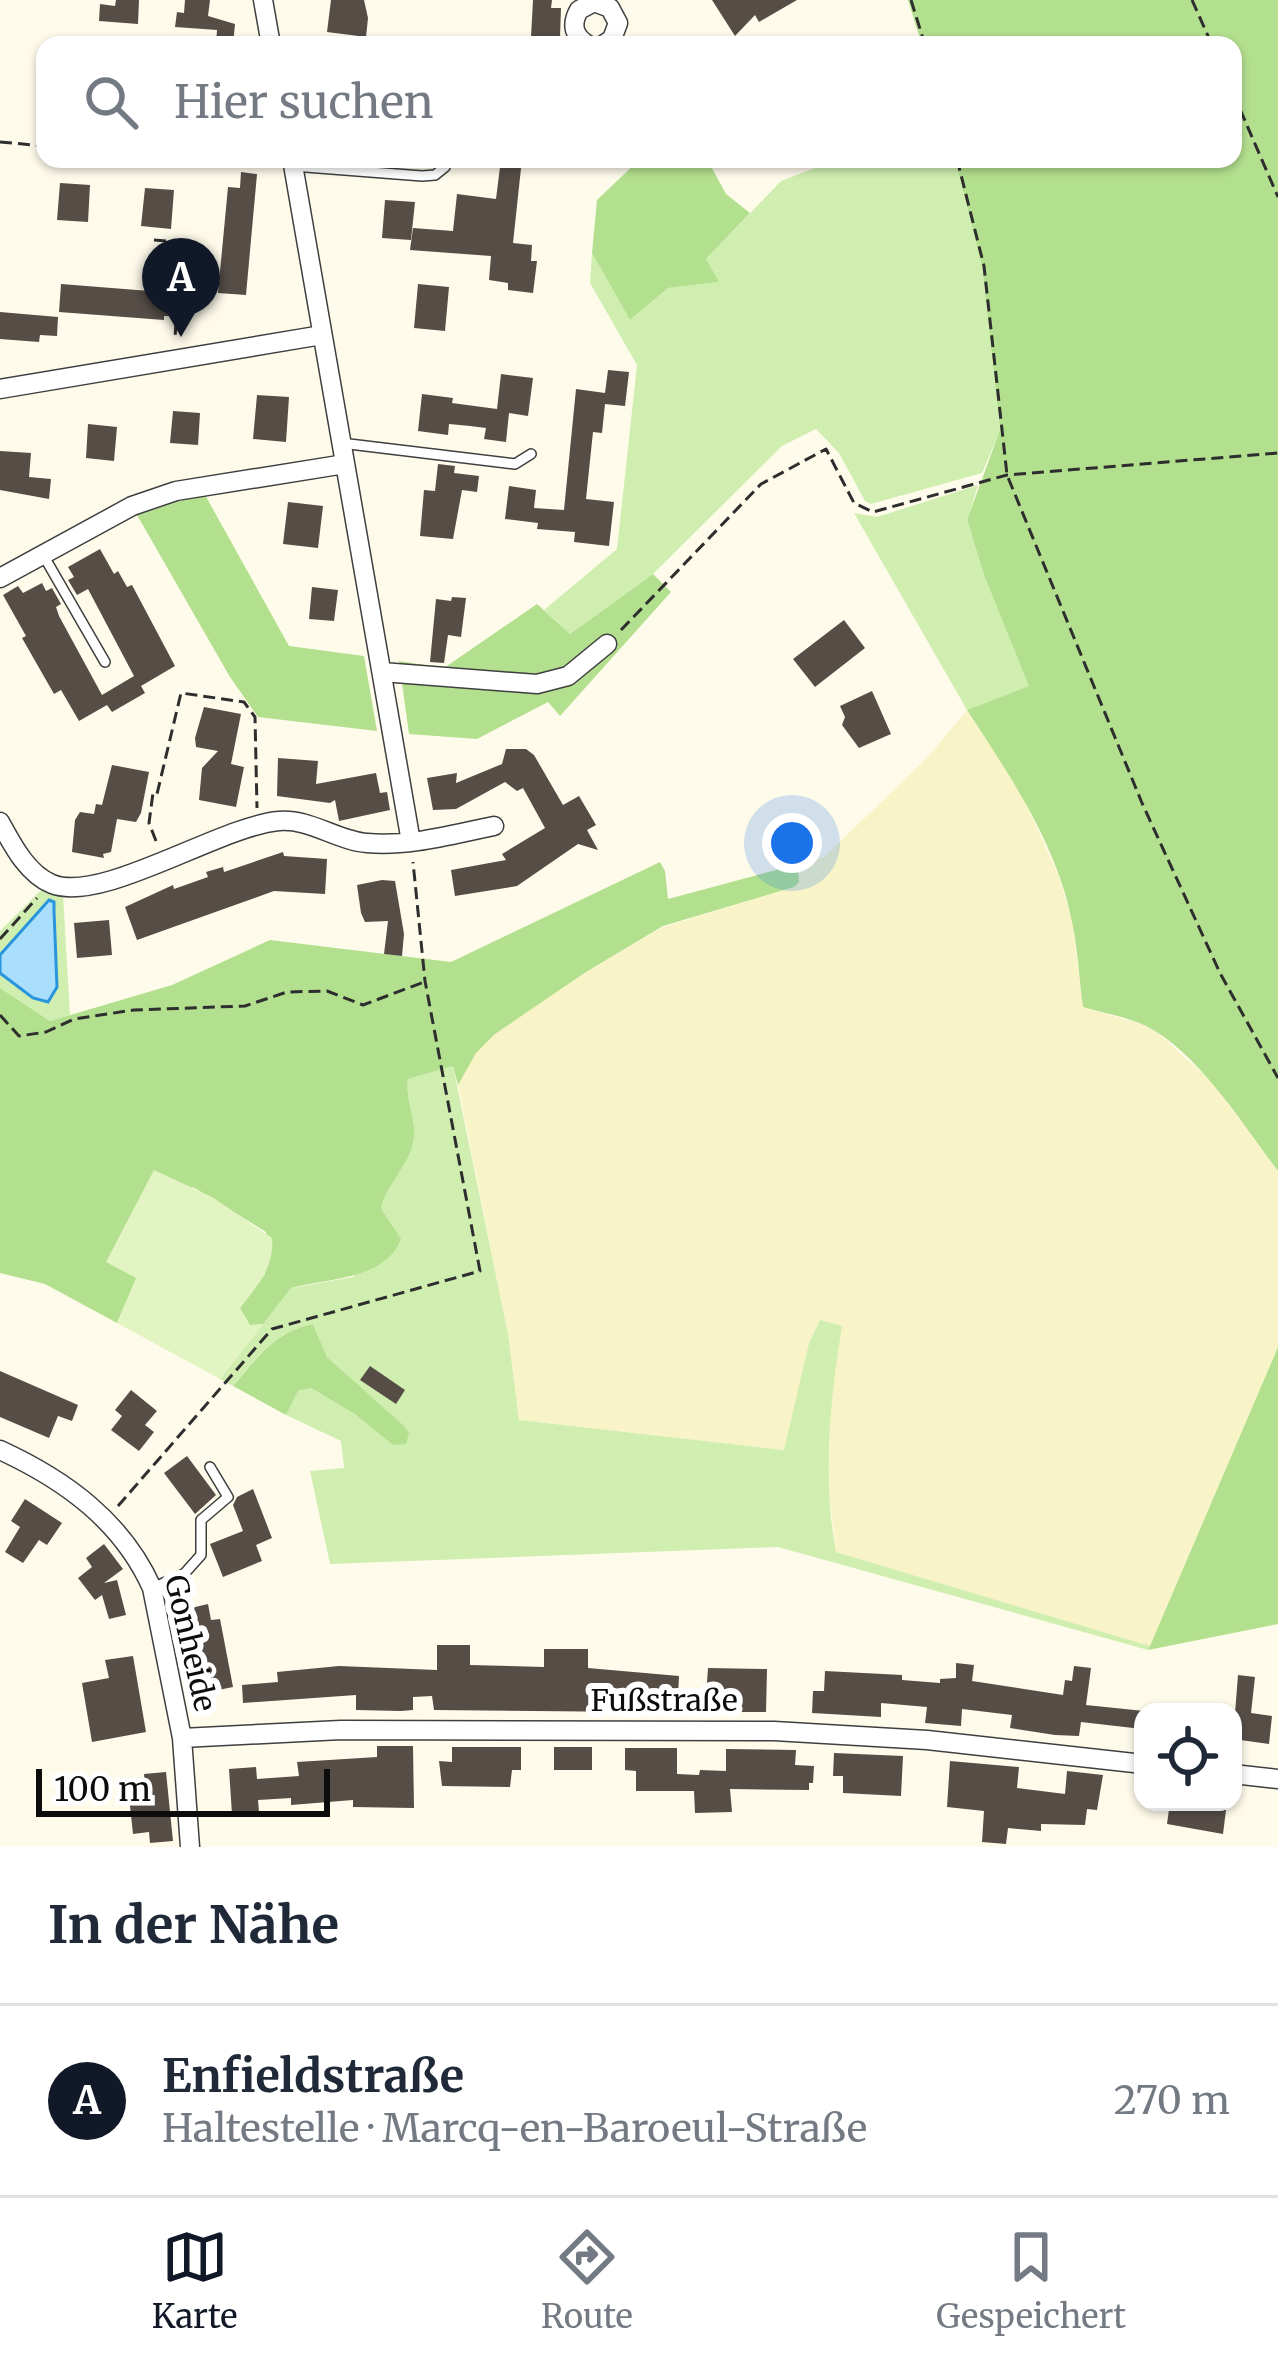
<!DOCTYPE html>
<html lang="de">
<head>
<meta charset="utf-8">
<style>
	:root { --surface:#fff; --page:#f6f6f7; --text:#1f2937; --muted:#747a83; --line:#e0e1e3; --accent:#111827 }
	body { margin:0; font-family:Merriweather,serif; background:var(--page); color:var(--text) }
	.controls { position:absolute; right:36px; bottom:36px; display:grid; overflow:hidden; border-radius:24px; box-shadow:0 3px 9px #0004 }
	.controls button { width:108px; height:108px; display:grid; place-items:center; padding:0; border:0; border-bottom:3px solid var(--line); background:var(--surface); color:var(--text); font:60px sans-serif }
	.scale { position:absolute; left:36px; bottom:30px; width:294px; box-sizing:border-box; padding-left:12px; border:6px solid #0c0c0c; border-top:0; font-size:33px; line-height:42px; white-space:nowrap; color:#0c0c0c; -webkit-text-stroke:9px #fff; paint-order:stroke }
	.you { position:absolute; left:792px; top:843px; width:42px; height:42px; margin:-30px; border:9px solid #fff; border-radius:50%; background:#1a73e8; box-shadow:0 0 0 18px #1a73e833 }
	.badge { display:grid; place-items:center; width:78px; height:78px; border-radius:50%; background:var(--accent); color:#fff; font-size:39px; font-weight:700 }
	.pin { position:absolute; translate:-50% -99px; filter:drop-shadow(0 3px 6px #0008) }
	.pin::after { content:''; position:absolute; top:63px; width:42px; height:36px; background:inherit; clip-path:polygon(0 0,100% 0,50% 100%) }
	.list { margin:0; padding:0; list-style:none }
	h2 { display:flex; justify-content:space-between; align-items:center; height:156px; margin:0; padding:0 48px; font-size:51px }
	h2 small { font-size:39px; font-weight:400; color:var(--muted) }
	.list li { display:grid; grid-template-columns:78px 1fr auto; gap:36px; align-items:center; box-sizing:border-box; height:192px; padding:0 48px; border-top:3px solid var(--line) }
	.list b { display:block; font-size:45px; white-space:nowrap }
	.list p { margin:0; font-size:39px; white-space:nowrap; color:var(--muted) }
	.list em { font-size:39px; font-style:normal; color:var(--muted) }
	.icon { flex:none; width:66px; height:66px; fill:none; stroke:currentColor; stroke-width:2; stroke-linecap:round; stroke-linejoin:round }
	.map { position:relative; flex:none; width:1278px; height:1847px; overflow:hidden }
	.search { position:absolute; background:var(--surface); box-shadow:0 3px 9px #0004; left:36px; right:36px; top:36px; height:132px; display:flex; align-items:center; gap:30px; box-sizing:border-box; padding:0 42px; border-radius:24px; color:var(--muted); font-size:45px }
	.sheet { height:348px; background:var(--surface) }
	nav { display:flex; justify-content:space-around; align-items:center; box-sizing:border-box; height:168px; border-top:3px solid var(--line); background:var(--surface); font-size:33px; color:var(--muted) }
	nav a { display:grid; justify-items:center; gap:6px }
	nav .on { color:var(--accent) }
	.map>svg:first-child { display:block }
	.farmland { fill:#f8f4c7 }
	.green { fill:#d0eeb0 }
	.forest { fill:#b3e08e }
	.pitch { fill:#e3f4c3 }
	.water { fill:#a9defd; stroke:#2895dc; stroke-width:3 }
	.building { fill:#564d47 }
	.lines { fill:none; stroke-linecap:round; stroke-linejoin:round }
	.service-casing { stroke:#3f3f3f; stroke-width:12 }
	.minor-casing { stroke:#3f3f3f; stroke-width:21 }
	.path { stroke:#2e2e2e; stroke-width:3; stroke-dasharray:12 6; stroke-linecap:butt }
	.service { stroke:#fff; stroke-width:9 }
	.minor { stroke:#fff; stroke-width:18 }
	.labels { text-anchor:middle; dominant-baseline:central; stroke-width:12; stroke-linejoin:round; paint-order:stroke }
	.street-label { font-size:30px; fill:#0c0c0c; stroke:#fff }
</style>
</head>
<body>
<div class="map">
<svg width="1278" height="1847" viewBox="0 0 1278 1847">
	<rect width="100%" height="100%" fill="#fffbeb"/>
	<path class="farmland" d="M 967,710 L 1020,791 L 1058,874 L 1072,920 L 1083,1007 L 1141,1024 L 1158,1033 L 1211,1081 L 1278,1171 L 1278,1347 L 1150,1646 L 836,1552 L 827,1476 L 831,1398 L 841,1326 L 820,1320 L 809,1343 L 785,1450 L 519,1420 L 508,1334 L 458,1085 L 476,1052 L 495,1034 L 586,972 L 663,927 L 794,887 L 800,873 L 798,864 L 824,857 L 926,759 Z"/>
	<path class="green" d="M 839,159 L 955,159 L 982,266 L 1000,431 L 982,473 L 871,504 L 865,501 L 839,453 L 816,429 L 782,446 L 653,574 L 570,634 L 544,610 L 617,549 L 637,365 L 590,283 L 592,253 L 630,320 L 668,288 L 718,282 L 706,259 L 781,181 Z
		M 978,485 L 967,521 L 984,575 L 1030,686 L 967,710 L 854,513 L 877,517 Z
		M 43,888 L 63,895 L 70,1015 L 50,1021 L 0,988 L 0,973 L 33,998 L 57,987 L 53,902 L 48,900 L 0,955 L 0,931 Z
		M 453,1066 L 508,1334 L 519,1420 L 784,1450 L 809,1343 L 820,1320 L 842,1326 C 830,1401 822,1476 836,1552 L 1150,1646 L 1148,1650 L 778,1547 L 330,1564 L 310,1471 L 344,1468 L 341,1441 L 286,1415 L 298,1391 L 311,1388 L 356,1415 L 393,1445 L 409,1433 L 327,1357 L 313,1324 C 274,1332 257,1357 233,1386 L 220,1379 L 291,1288 L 353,1277 L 393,1226 L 381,1208 C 387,1183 412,1163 414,1137 C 416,1118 405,1099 408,1079 Z"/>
	<path class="forest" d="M 908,0 L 1278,0 L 1278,1171 C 1244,1126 1197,1051 1146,1026 C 1127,1017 1103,1013 1083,1007 C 1079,979 1078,950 1072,922 C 1057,844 1010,776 967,710 L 1029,686 L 984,575 L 967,520 L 1000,430 L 982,266 L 955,159 L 1233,159 L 1233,45 L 922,45 Z
		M 640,159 L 707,159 L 726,194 L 750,213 L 706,259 L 719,282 L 668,288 L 630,320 L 592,253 L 597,200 Z
		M 204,493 L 289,646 L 364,656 L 377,731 L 258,717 L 230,677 L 137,515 Z
		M 653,574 L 671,592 L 560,716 L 548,702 L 477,739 L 409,734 L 399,661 L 444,668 L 537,604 L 570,634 Z
		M 660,862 L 665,871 L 668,899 L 798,864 L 799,882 L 794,887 L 663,926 L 586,972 L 495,1034 L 476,1053 L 458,1085 L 453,1066 L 408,1079 C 405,1100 416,1118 414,1137 C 412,1163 387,1183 381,1208 L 401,1239 C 385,1280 328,1278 291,1288 L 263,1324 L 250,1326 L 240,1308 L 265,1274 L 266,1232 L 193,1187 L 107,1262 L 137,1278 L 117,1323 L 45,1284 L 0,1273 L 0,988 L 50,1021 L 172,985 L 270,940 L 451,962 Z
		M 313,1324 L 327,1357 L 405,1427 L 409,1433 L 406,1444 L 393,1445 L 356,1415 L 311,1388 L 298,1391 L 286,1415 L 233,1386 C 258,1357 274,1332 313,1324 Z
		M 1278,1347 L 1278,1624 L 1148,1650 L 1150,1646 Z"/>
	<path class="pitch" d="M 154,1170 L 212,1197 L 272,1238 C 275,1267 256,1287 240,1308 L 250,1325 L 263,1324 L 220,1379 L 117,1323 L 136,1278 L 106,1262 Z"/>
	<path class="water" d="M 49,900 L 54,902 L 54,911 L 57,987 L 48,1002 L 33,998 L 0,973 L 0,955 Z"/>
	<path class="building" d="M 116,0 L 139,0 L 138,24 L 99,21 L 100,4 L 115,6 Z
		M 185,0 L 210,0 L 208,16 L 235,24 L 233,45 L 216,45 L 217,30 L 175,27 L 177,12 L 184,13 Z
		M 331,0 L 364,0 L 368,18 L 366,37 L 327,32 Z
		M 533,0 L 552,0 L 551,8 L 561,8 L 560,38 L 531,37 Z
		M 712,0 L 797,0 L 759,22 L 755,15 L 735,36 Z
		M 501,159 L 522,159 L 513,243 L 532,245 L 531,261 L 537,261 L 533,293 L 508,290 L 508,283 L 489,280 L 491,256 L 410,250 L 413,228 L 453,231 L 457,194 L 496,199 Z
		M 241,172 L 257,174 L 246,295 L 218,293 L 228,187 L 240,188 Z
		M 60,183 L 90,185 L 88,222 L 57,220 Z
		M 145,188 L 174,190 L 171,229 L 141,226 Z
		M 385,200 L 415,202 L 411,240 L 382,238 Z
		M 61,284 L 175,293 L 173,316 L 164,316 L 164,320 L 59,312 Z
		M 418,284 L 449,287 L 445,331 L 414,328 Z
		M 0,312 L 58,317 L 57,336 L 40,335 L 39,342 L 0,339 Z
		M 608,370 L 629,372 L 625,406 L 605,404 L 602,433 L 593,432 L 586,499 L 614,502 L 609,546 L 574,542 L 575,532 L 537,529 L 538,523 L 505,519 L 509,486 L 536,490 L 534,508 L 564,510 L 576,389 L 605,393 Z
		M 501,374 L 533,378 L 528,416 L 509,413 L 506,442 L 484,439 L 486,428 L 470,426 L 449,424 L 448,435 L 418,431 L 422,394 L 453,398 L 452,403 L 497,409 Z
		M 257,395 L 289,397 L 286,442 L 253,439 Z
		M 173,411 L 200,413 L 198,445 L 170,443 Z
		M 88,424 L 117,427 L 114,461 L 86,458 Z
		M 0,451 L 31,453 L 29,477 L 51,479 L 49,499 L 0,490 Z
		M 438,464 L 455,466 L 454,473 L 479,476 L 477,492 L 462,490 L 453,539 L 420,536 L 424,490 L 435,491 Z
		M 288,502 L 323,506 L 318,548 L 283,544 Z
		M 100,549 L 114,574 L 118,571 L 127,587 L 132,585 L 175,666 L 141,686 L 145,693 L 112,712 L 107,705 L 79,721 L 61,690 L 54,694 L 22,638 L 26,636 L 3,595 L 18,586 L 23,593 L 42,583 L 46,591 L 52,588 L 61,604 L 56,607 L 59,616 L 102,695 L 134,676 L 88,589 L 77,595 L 68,580 L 74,577 L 68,567 Z
		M 312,587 L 338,590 L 334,621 L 309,619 Z
		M 452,597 L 466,598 L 461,637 L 448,635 L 444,663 L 430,662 L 436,599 L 451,601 Z
		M 844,620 L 865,648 L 815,687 L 793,659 Z
		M 872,691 L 891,734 L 859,748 L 842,725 L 845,717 L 840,706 Z
		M 204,707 L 241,714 L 231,764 L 244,767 L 236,807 L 199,800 L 202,768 L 218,751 L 196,747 L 195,738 Z
		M 506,749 L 526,749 L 534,755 L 563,805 L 579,796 L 596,825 L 587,830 L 598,850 L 578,844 L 517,886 L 455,896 L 451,870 L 506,860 L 502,854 L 545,828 L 523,788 L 517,791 L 505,782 L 456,809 L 433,810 L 427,778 L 457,773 L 456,783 L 502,764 Z
		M 278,758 L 318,761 L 316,784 L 376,773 L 380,793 L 387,792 L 390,810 L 339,821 L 335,800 L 330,803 L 277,796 Z
		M 112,765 L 149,772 L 141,813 L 136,822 L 117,819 L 111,852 L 103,854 L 104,858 L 72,852 L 75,820 L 80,812 L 94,814 L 96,804 L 102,805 Z
		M 283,852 L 284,856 L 327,859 L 325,894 L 274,891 L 137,940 L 125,907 L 173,885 L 174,889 L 208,877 L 206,872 L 223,867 L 224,872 Z
		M 382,880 L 395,881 L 404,934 L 402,956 L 384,954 L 388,921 L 365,922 L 361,913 L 357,885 Z
		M 109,920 L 112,955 L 77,958 L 74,923 Z
		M 370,1366 L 405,1390 L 396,1404 L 360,1380 Z
		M 0,1371 L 78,1405 L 72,1421 L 58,1416 L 49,1438 L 0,1417 Z
		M 131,1390 L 157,1411 L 145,1425 L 154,1432 L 139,1451 L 111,1430 L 122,1416 L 115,1410 Z
		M 187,1456 L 216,1495 L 195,1514 L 164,1473 Z
		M 253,1489 L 272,1538 L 256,1545 L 262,1561 L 223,1577 L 210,1544 L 243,1531 L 233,1505 L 237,1497 Z
		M 25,1499 L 62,1523 L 47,1545 L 39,1540 L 23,1563 L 5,1552 L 20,1527 L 11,1521 Z
		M 104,1544 L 123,1569 L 104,1583 L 117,1580 L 126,1615 L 109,1619 L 102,1595 L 95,1600 L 78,1578 L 92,1567 L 86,1558 Z
		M 208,1604 L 211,1620 L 220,1619 L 233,1687 L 194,1695 L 180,1627 L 194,1624 L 191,1608 Z
		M 437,1645 L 470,1645 L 470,1665 L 544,1667 L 544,1649 L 588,1649 L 588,1668 L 679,1676 L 678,1697 L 660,1696 L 659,1711 L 636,1712 L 434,1710 L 432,1696 L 413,1697 L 413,1710 L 401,1711 L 356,1710 L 356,1695 L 243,1703 L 242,1685 L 278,1682 L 277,1672 L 339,1666 L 437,1670 Z
		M 133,1656 L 146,1732 L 92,1742 L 82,1683 L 109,1678 L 105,1660 Z
		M 956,1663 L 974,1665 L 972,1681 L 1063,1695 L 1065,1680 L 1072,1681 L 1074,1666 L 1091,1668 L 1086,1705 L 1144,1711 L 1142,1729 L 1081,1722 L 1079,1736 L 1055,1735 L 1010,1728 L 1012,1715 L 962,1709 L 961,1726 L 925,1723 L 927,1707 L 881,1703 L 881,1717 L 812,1713 L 813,1691 L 824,1691 L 825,1671 L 902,1675 L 902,1680 L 940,1683 L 940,1679 L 956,1678 Z
		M 708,1668 L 767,1669 L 766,1712 L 705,1712 Z
		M 1238,1675 L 1255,1677 L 1251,1713 L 1272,1716 L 1269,1744 L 1233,1739 Z
		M 377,1746 L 413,1746 L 414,1808 L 353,1807 L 353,1800 L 291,1805 L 291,1798 L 258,1800 L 259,1812 L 232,1814 L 229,1769 L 256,1767 L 257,1779 L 299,1776 L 297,1762 L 377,1757 Z
		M 452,1747 L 521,1747 L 521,1770 L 512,1770 L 510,1787 L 442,1786 L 439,1761 L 452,1762 Z
		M 554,1747 L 592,1747 L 592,1770 L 554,1770 Z
		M 625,1748 L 677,1748 L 677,1774 L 699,1775 L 700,1770 L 726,1771 L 726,1749 L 796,1750 L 795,1765 L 814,1766 L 813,1783 L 809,1783 L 809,1790 L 730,1789 L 732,1812 L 695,1813 L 694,1791 L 636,1791 L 636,1771 L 625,1770 Z
		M 834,1753 L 903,1756 L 901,1796 L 843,1793 L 843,1776 L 833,1776 Z
		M 950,1761 L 1019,1767 L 1017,1788 L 1065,1794 L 1067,1771 L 1103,1775 L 1097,1810 L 1087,1809 L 1085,1825 L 1041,1824 L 1041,1831 L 1008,1828 L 1006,1844 L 982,1842 L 984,1811 L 947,1807 Z
		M 166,1772 L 173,1841 L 150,1843 L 149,1832 L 133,1834 L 128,1787 L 145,1785 L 144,1774 Z
		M 1170,1802 L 1227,1802 L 1223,1834 L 1167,1824 Z"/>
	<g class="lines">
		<g class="service-casing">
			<path id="service" d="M 293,166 L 422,176 L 435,175 L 445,167
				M 341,443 L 515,464 L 531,454
				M 42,553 L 105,662
				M 152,1588 L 184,1574 L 201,1555 L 201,1520 L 228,1497 L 210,1467"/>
		</g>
		<g class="minor-casing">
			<path id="minor" d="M 263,0 L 271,45
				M 588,45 C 573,36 571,24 579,10 L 594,2 L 610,8 L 618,23 L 612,39 L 603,45
				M 292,159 L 411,842
				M 0,389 L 322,335
				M 0,578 L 132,506 L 176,491 L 345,464
				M 382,672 L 537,684 L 568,676 L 607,644
				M 0,822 C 12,844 27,874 52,884 C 102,904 220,826 279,821 C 309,818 338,841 367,843 C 409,847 453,834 494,826
				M 0,1450 C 65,1480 122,1521 152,1588 L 182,1738 L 190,1847
				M 182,1738 L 341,1730 L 774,1731 L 927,1740 L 1143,1764
				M 1233,1774 L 1278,1779"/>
		</g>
		<path class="path" d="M 911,0 L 925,45
			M 1192,0 L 1212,45
			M 1233,93 L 1278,197
			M 0,142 L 45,146
			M 206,159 L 276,165
			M 957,159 L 984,266 L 1007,475 L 1142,803 L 1220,973 L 1278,1078
			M 154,240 L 181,242 L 175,338
			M 621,630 L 761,484 L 826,449 L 854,503 L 873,512 L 1007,475 L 1278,453
			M 156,841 L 149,823 L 153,793 L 157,794 L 181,693 L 244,702 L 255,717 L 257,808
			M 0,939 L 37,898
			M 0,1015 L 19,1036 L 46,1032 L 74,1019 L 134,1010 L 245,1006 L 287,992 L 327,991 L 363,1005 L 424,982
			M 118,1506 L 272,1329 L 480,1271 L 425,981 L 413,862"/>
		<use href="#service" class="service"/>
		<use href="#minor" class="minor"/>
	</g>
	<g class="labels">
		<g class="street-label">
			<text transform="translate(191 1643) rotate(77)">Gonheide</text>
			<text x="664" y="1700">Fußstraße</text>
		</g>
	</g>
</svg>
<div class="controls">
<button><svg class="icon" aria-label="locate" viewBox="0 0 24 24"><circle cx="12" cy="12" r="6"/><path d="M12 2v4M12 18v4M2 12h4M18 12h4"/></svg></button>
</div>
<div class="scale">100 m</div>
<div class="you"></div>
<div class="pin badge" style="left:181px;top:337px">A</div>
<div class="search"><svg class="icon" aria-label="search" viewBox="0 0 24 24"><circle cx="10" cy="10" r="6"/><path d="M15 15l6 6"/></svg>Hier suchen</div>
</div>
<section class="sheet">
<h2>In der Nähe<small></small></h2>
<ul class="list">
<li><span class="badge">A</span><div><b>Enfieldstraße</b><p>Haltestelle · Marcq-en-Baroeul-Straße</p></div><em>270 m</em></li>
</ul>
</section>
<nav>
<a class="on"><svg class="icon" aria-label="map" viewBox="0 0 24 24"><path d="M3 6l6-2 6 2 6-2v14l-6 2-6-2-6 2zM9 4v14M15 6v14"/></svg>Karte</a>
<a><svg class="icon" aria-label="directions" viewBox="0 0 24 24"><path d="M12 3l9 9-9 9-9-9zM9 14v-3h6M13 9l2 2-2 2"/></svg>Route</a>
<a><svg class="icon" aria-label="saved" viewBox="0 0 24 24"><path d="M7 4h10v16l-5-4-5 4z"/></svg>Gespeichert</a>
</nav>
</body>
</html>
